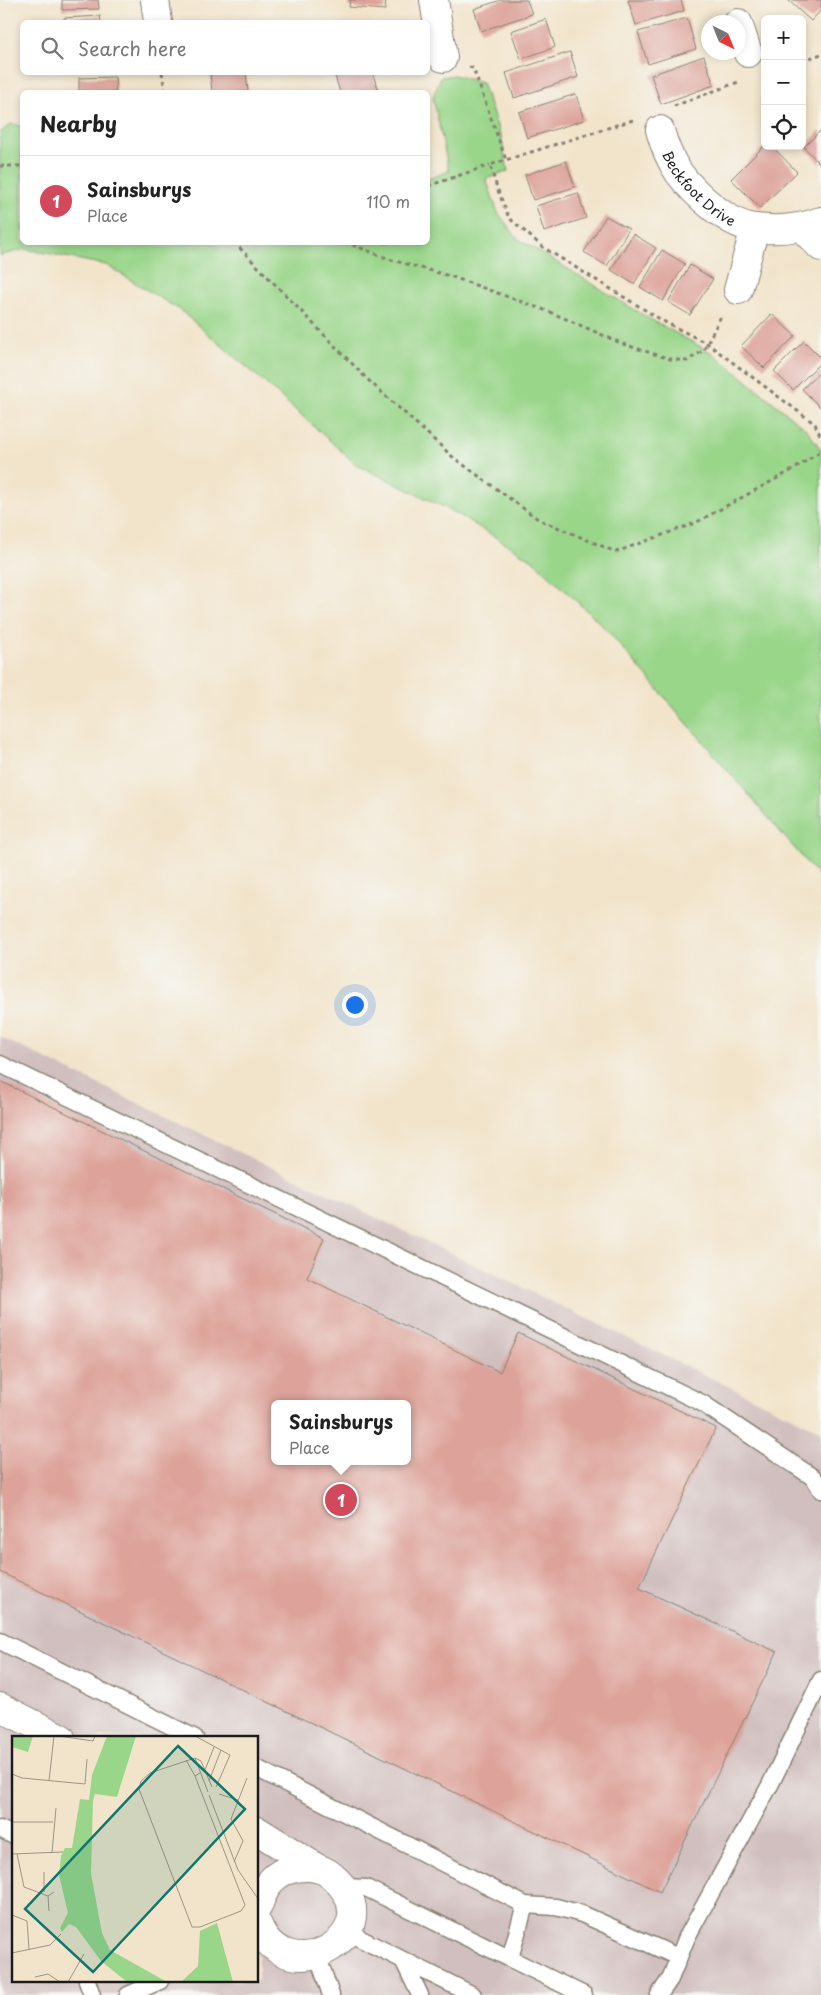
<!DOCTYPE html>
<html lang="en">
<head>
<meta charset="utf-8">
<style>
	:root { --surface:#fff; --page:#f6f6f6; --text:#222; --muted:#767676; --line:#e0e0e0; --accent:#d1495b }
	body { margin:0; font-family:"Playpen Sans",sans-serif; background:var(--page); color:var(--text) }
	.controls { position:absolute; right:15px; top:15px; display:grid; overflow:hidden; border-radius:8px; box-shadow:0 2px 8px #0003 }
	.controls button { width:45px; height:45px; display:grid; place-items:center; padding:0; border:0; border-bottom:1px solid var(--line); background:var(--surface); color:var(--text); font:25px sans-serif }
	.compass { position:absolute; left:701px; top:15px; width:45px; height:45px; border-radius:50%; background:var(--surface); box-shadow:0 2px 8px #0003; rotate:137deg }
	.you { position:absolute; left:354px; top:1004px; width:18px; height:18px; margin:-12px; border:4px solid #fff; border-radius:50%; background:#1a73e8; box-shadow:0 0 0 8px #1a73e833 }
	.badge { display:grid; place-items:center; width:32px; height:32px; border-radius:50%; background:var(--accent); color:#fff; font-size:16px; font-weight:700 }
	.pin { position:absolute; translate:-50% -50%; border:2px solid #fff; box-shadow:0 1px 5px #0006 }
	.popup { position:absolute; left:271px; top:1400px; width:140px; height:65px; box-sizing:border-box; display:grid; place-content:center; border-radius:8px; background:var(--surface); filter:drop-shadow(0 1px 4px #0005); font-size:16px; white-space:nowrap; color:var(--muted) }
	.popup b { font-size:19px; color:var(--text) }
	.popup::after { content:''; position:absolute; left:50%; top:100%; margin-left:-10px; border:10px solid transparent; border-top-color:var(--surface) }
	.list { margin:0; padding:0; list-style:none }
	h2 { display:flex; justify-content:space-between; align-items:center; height:65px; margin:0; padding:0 20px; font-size:21px }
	h2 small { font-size:16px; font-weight:400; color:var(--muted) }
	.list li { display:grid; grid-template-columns:32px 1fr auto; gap:15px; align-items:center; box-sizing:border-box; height:90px; padding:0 20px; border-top:1px solid var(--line) }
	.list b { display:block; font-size:19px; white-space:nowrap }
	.list p { margin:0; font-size:16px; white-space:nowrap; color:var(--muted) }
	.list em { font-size:16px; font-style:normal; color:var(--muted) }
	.icon { flex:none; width:28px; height:28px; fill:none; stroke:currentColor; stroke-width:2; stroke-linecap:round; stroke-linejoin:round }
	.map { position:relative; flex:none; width:821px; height:1995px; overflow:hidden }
	.search { position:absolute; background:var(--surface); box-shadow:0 2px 8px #0003; left:20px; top:20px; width:410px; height:55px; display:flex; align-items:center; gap:12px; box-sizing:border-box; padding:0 18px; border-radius:8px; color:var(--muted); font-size:19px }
	.panel { position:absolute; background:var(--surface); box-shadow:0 2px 8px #0003; left:20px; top:90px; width:410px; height:155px; border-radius:8px }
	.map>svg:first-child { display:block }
	.industrial { fill:#d1bfbf; fill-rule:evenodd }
	.green { fill:#9ad68a; stroke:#5b7953 }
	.building { fill:#dda299; fill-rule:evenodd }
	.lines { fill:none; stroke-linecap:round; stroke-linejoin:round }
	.lane-casing { stroke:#878074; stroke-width:19 }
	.street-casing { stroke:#878074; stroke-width:30 }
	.path { stroke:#878074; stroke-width:3; stroke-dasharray:4 4; stroke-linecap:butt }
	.lane { stroke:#fff; stroke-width:16 }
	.street { stroke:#fff; stroke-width:28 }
	.labels { text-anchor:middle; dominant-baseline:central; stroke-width:5; stroke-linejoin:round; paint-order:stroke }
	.street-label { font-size:14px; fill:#1c1c1c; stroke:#f6f6f2 }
	.inset-road { fill:none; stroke:#9c9485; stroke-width:1 }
	.view { fill:#0f766e; fill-opacity:0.15; stroke:#0f766e; stroke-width:2.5 }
	.inset-edge { fill:none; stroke:#1c1c1c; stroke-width:2.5 }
</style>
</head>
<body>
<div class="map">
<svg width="821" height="1995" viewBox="0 0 821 1995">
	<rect width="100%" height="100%" fill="#f6f6f2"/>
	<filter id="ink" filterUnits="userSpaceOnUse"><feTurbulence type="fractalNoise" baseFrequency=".02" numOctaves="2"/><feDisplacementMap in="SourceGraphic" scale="10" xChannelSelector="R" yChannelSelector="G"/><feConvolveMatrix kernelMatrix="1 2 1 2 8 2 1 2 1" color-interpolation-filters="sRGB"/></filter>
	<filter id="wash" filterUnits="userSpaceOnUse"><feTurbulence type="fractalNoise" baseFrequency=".0096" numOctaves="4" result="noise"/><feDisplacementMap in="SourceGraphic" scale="20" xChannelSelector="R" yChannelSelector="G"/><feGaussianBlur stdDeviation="1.12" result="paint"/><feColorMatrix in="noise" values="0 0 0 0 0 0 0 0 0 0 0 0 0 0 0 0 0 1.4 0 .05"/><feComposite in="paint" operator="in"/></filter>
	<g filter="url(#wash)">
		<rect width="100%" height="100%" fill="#f2e4cb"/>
		<path class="industrial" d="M 0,1037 L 821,1431 L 821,1995 L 0,1995 ZM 275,1404 L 407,1404 L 407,1461 L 275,1461 ZM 14,1738 L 258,1738 L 258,1981 L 14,1981 Z"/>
		<path class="green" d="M 454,75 L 482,83 L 501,137 L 508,171 L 486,179 L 498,213 L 517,238 L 650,319 L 714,354 L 807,430 L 821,450 L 821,879 L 607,630 L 534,561 L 456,513 L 357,465 L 270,387 L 180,310 L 106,265 L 25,249 L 0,256 L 0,133 L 11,124 L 22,126 L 22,242 L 428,242 L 428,179 L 449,171 L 433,97 L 441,77 Z"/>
		<g id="blocks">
			<path class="building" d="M 62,0 L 98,0 L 99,9 L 62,10 Z
				M 350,0 L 386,0 L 385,10 L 349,7 Z
				M 501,0 L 527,0 L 532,14 L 481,31 L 474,9 Z
				M 628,0 L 681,0 L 684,11 L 636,25 Z
				M 788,0 L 821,0 L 821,10 L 811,21 Z
				M 100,16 L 101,22 L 64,22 L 64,18 Z
				M 687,18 L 696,49 L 648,64 L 638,32 Z
				M 546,19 L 555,47 L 521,59 L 511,31 Z
				M 570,52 L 578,77 L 514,98 L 506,73 Z
				M 704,56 L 714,85 L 661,104 L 651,75 Z
				M 210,72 L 246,72 L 248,92 L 212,92 Z
				M 372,72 L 378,89 L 369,92 L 340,92 L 334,73 Z
				M 115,77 L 116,92 L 79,92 L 79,78 Z
				M 576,94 L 584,120 L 527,138 L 519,112 Z
				M 821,130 L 821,165 L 804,147 Z
				M 765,145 L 765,146 L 772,146 L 797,172 L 760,208 L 731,179 Z
				M 566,161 L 575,187 L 533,200 L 525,175 Z
				M 578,193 L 586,218 L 544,232 L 536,206 Z
				M 606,216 L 629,229 L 607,266 L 584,252 Z
				M 633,234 L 656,248 L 634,284 L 611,270 Z
				M 662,250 L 685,264 L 663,301 L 640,287 Z
				M 690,265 L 713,279 L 690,315 L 668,302 Z
				M 772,314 L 795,336 L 764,368 L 741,346 Z
				M 804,341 L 821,358 L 821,362 L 793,390 L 774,371 Z
				M 821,371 L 821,408 L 802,389 Z
				M 0,1081 L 324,1238 L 307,1278 L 500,1372 L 518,1333 L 716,1428 L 639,1588 L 777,1652 L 660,1892 L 0,1572 ZM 275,1404 L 407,1404 L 407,1461 L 275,1461 Z"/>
		</g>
	</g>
	<g filter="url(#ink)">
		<use href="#blocks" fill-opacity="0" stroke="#878074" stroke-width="1"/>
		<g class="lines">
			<g class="lane-casing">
				<path id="lane" d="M 0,1064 L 702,1403 L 814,1478 L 821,1490
					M 0,1641 L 195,1738
					M 258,1769 L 525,1905 L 510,1958
					M 0,1829 L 14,1836
					M 343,1887 L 366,1888 L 584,1995
					M 525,1905 L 556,1907 L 582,1914 L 678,1957
					M 349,1933 L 473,1995
					M 319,1960 L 331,1995
					M 403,1960 L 420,1995
					M 87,1981 L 92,1995
					M 128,1995 L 160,1981
					M 659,1995 L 670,1979 L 687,1937 L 770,1785 L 821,1680"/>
			</g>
			<g class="street-casing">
				<g id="street">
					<path d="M 155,0 L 158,22"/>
					<path d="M 434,0 L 443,58"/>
					<path d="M 738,23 L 748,53"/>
					<path id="s1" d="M 660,130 C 664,145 670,160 679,173 C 695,194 728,225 755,228"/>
					<path d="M 802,228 L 821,247"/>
					<path d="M 738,290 L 755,228 C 779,231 799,229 821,221"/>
					<path d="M 0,1707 L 61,1738"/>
					<path d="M 258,1831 L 317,1868"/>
					<path d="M 258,1906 C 263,1891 270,1877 285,1871 C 300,1865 320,1865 332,1876 C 397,1932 287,1995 258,1925"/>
				</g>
			</g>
			<path class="path" d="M 802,61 L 821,54
				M 469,67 L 473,68 L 506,160
				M 162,72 L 165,92
				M 674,106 L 741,81
				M 633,120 L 490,165 L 497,188 L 509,218 L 544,248 L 663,321 L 708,344 L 815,424 L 821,437
				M 0,166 L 22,166
				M 428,186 L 490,165
				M 234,242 L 366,378 L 454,458 L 538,519 L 616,552 L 695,523 L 796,468 L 821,451
				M 345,242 L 392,260 L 450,276 L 550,312 L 623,344 L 670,359 L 687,361 L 704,350 L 722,314"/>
			<use href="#lane" class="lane"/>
			<use href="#street" class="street"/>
		</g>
	</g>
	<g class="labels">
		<g class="street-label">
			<text stroke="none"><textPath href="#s1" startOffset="72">Beckfoot Drive</textPath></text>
		</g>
	</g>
	<g transform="translate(12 1736)">
		<rect width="246" height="246" fill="#f2e4cb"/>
		<path d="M 0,0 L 21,0 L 16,16 L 0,11 ZM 95,0 L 124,0 L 105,61 L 83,58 L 81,65 L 79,138 L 90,197 L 98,214 L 155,246 L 115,246 L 89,225 L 64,191 L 57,188 L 50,196 L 48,192 L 56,177 L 47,139 L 49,120 L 53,112 L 60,112 L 68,63 L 77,64 L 80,39 ZM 205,187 L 221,246 L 169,246 L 186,230 L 188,195 Z" fill="#9ad68a"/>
		<path class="inset-road" d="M 47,0 L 81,5 L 83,0M 183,0 L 218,19 L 204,51M 183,22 L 196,56M 174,24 L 183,40M 193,34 L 202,11M 188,37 L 183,40 L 233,169 L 229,175 L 188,191 L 180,191 L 127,53 L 129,45 L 138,37 L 183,22 L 189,25 L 200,51M 0,38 L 10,42 L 73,48 L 75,23M 37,45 L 42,0M 197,45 L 209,14M 207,58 L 226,64M 197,59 L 226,134 L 247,164M 0,86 L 41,86M 40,117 L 44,72M 0,118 L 51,116M 5,118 L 12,151 L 36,160 L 42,156M 222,126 L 231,105 L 219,83 L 235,42M 32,136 L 32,156M 36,160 L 37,175M 0,179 L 15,185 L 17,213M 0,217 L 38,209 L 49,198M 23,241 L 36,238 L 48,246M 56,246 L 72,218"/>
		<path class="view" d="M 166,10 L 233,73 L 81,236 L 13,173 Z"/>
		<rect width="246" height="246" class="inset-edge"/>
	</g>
</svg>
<div class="controls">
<button>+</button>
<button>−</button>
<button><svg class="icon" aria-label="locate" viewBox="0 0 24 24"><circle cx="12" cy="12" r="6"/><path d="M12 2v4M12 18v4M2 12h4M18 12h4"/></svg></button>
</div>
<svg class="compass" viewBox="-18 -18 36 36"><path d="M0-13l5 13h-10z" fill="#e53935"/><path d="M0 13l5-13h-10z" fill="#767676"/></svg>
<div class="you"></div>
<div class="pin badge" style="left:341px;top:1500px">1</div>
<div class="popup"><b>Sainsburys</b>Place</div>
<div class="search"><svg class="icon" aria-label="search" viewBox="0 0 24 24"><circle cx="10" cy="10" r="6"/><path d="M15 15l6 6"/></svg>Search here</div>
<section class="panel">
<h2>Nearby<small></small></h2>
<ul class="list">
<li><span class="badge">1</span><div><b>Sainsburys</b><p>Place</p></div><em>110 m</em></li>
</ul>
</section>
</div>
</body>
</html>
